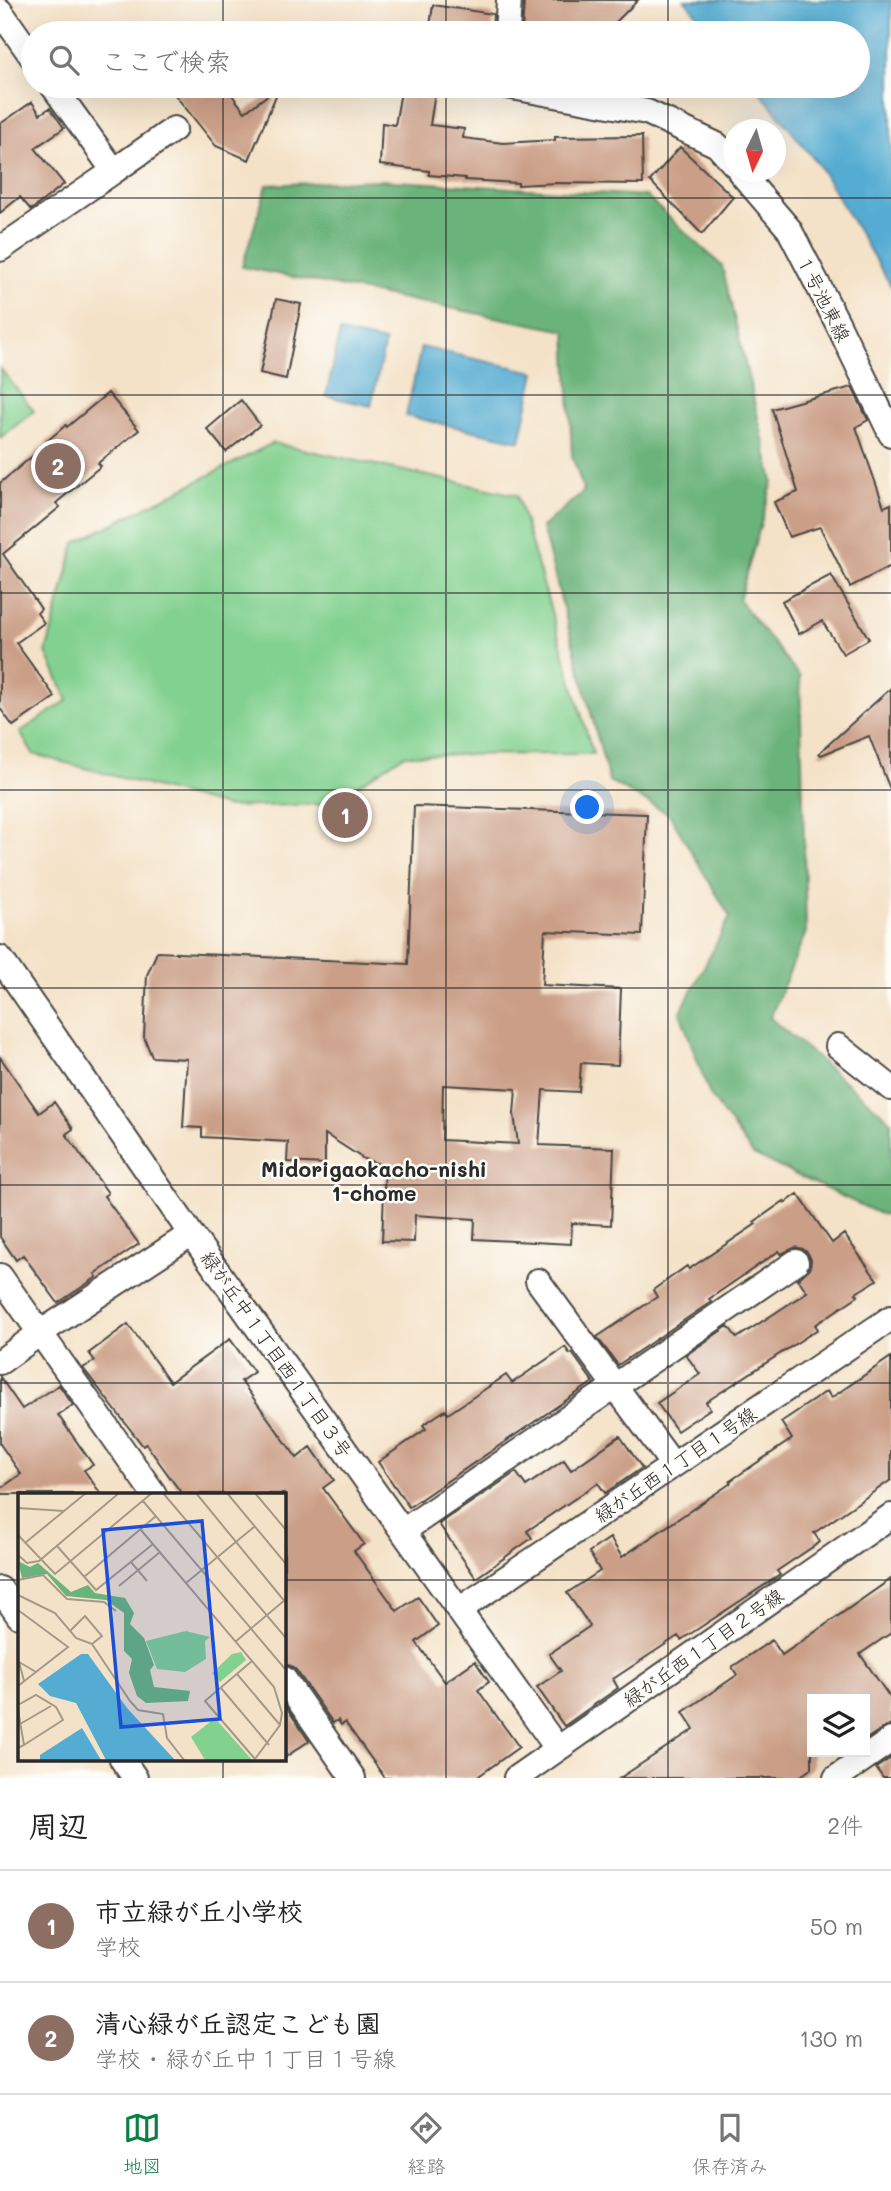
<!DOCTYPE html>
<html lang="ja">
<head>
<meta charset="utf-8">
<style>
	:root { --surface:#fff; --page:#f6f6f6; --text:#222; --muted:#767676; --line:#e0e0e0; --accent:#0b8043 }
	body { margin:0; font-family:Mali,"Klee One",sans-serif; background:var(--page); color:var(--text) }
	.controls { position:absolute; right:21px; bottom:21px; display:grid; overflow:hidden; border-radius:0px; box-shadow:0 7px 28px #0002 }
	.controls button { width:63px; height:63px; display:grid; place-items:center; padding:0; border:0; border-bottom:2px solid var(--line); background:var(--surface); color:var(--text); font:35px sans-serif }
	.compass { position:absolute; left:723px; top:119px; width:63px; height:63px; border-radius:50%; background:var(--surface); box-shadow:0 7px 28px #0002; rotate:185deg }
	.you { position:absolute; left:588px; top:808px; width:24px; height:24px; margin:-18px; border:5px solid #fff; border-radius:50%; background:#1a73e8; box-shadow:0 0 0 10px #1a73e833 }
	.badge { display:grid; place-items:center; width:46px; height:46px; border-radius:50%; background:var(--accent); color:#fff; font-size:23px; font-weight:700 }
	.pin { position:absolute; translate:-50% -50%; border:4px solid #fff; box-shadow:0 2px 7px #0006 }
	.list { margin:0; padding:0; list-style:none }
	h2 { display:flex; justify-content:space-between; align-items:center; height:91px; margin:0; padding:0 28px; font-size:30px }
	h2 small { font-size:23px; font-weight:400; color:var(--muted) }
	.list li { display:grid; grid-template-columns:46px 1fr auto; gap:21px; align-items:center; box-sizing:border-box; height:112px; padding:0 28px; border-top:2px solid var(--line) }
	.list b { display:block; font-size:26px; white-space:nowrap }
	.list p { margin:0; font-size:23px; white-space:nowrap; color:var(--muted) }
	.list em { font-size:23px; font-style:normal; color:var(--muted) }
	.icon { flex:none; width:38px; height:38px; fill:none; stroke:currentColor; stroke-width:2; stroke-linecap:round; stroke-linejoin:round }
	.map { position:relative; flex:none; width:891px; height:1778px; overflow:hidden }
	.search { position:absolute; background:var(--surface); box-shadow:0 7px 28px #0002; left:21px; right:21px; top:21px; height:77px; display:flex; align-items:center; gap:18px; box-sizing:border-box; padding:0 24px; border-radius:38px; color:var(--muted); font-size:26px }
	.sheet { height:315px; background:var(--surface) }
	nav { display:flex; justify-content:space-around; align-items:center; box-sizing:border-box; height:98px; border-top:2px solid var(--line); background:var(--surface); font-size:19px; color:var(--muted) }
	nav a { display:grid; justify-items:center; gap:4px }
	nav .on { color:var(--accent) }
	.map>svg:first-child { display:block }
	.green { fill:#83d190; stroke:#577e5e; stroke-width:2 }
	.forest { fill:#6ab37a; stroke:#4a6f52; stroke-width:2 }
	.water { fill:#55acd2; stroke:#406c7e; stroke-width:2 }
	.building { fill:#cb9f87; fill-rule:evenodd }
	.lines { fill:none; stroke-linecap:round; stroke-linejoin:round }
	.street-casing { stroke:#494643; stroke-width:28 }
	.street { stroke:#fff; stroke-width:24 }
	.grid { fill:none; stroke:#2b2b2b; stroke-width:2; stroke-opacity:0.55 }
	.labels { text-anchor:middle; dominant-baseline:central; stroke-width:5; stroke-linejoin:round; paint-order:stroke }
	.street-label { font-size:19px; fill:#2b2b2b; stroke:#fdfcf7 }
	.neighbourhood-label { font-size:21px; font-weight:bold; fill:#2b2b2b; stroke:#fdfcf7 }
	.inset-road { fill:none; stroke:#a49989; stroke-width:2 }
	.view { fill:#1d4ed8; fill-opacity:0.15; stroke:#1d4ed8; stroke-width:3.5 }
	.inset-edge { fill:none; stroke:#2b2b2b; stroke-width:3.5 }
</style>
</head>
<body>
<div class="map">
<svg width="891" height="1778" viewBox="0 0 891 1778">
	<rect width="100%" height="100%" fill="#fdfcf7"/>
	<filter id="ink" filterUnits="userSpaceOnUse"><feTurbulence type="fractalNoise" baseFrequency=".0143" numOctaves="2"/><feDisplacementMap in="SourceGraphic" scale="14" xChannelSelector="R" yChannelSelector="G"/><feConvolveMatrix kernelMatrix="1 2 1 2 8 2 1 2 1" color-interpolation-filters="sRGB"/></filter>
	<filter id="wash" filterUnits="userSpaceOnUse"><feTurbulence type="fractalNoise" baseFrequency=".00686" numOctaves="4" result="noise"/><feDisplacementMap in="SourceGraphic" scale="28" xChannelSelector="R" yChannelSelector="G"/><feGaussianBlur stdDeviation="1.57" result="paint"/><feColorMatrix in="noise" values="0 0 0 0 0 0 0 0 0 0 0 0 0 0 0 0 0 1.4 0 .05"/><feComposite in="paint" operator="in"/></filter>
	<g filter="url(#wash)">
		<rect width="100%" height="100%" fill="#f4e2c8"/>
		<path class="green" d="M 0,368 L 34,411 L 0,438 Z
			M 273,443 L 517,495 L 593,754 L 404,755 L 330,804 L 228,807 L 33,754 L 20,732 L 68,700 L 46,653 L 75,543 Z"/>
		<path class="forest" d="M 378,180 L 646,196 L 722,266 L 773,481 L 739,600 L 800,677 L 806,932 L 770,1018 L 891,1121 L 891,1215 L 880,1214 L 753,1155 L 710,1095 L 680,1013 L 730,917 L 669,814 L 609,781 L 542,527 L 584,491 L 572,456 L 566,331 L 242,267 L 267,185 Z"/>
		<path class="water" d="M 685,0 L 891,0 L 891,286 L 818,164 L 755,86 L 858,86 L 858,33 L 712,33 Z
			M 340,332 L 385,342 L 371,406 L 326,396 Z
			M 421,347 L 535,372 L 520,441 L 406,416 Z"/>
		<g id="blocks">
			<path class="building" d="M 524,0 L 638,0 L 605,33 L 522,33 Z
				M 433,5 L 493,14 L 492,33 L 429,33 Z
				M 168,86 L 225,86 L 245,112 L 280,86 L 249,160 L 216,146 Z
				M 402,86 L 436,86 L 430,125 L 464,129 L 463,138 L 503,143 L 555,140 L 555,137 L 642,136 L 643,184 L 556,183 L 518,185 L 518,183 L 465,180 L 465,178 L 429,175 L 429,171 L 380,165 L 382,123 L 395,125 Z
				M 32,102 L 40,114 L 50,108 L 64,128 L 35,148 L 64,184 L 31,210 L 20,197 L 0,213 L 0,124 Z
				M 680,147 L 733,197 L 702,234 L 650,181 Z
				M 276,299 L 301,304 L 286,379 L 260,373 Z
				M 852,387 L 868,420 L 856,427 L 884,507 L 891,504 L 891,566 L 850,587 L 820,527 L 789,537 L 774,502 L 798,492 L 772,409 Z
				M 108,393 L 139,430 L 98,463 L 101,466 L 56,503 L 60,507 L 3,554 L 41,609 L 37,613 L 44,623 L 16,643 L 55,697 L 13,726 L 0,708 L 0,483 L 47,444 L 46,442 L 66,425 L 67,427 Z
				M 241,400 L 260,425 L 226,452 L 207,429 Z
				M 831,575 L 869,639 L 843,654 L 822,621 L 799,634 L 782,601 Z
				M 891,688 L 891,789 L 890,789 L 869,736 L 821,755 L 819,753 Z
				M 414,806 L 647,814 L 642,935 L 545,931 L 542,985 L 621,989 L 618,1065 L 581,1063 L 579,1092 L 543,1090 L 539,1145 L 614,1148 L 611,1225 L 572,1223 L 571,1244 L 474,1239 L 475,1219 L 415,1215 L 414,1242 L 382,1241 L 385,1166 L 364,1159 L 325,1134 L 325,1164 L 287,1162 L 288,1142 L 202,1137 L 202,1128 L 183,1127 L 187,1059 L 152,1057 L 144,1037 L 147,975 L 157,952 L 408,964 ZM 443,1085 L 516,1089 L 514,1114 L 518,1144 L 442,1140 Z
				M 0,1057 L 39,1113 L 54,1102 L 73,1129 L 66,1134 L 108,1193 L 104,1196 L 139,1244 L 95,1274 L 97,1277 L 58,1303 L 23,1255 L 16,1260 L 0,1237 Z
				M 798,1194 L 832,1243 L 844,1234 L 877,1280 L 856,1293 L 858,1296 L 815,1325 L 818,1329 L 706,1402 L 710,1409 L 677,1431 L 657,1403 L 700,1374 L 686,1355 L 728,1326 L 737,1338 L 807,1292 L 798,1279 L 810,1268 L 811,1260 L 808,1253 L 803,1249 L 796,1247 L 781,1254 L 779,1251 L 709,1299 L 711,1302 L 618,1365 L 597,1337 L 657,1297 L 653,1290 L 687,1266 L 689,1269 L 756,1224 L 754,1222 L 784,1201 L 785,1203 Z
				M 128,1324 L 170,1382 L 230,1339 L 254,1372 L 241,1381 L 297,1458 L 311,1447 L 334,1480 L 323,1488 L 364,1544 L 354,1551 L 397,1611 L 418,1597 L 438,1626 L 416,1642 L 445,1682 L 475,1661 L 489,1682 L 478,1690 L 519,1747 L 476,1778 L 385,1778 L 345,1722 L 341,1725 L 338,1720 L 333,1723 L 296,1670 L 291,1666 L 284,1664 L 284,1494 L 182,1494 L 146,1444 L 143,1446 L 83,1368 L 95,1361 L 89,1353 Z
				M 565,1347 L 570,1354 L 572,1353 L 593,1382 L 409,1507 L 378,1462 L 426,1429 L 423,1425 L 445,1410 L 448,1414 L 506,1375 L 512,1383 Z
				M 891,1357 L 891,1480 L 814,1533 L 820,1542 L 777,1571 L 780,1575 L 681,1640 L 678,1636 L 613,1679 L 618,1688 L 564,1726 L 537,1687 L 561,1671 L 549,1654 L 590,1626 L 567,1593 L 600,1571 L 589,1552 L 610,1538 L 622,1557 L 731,1483 L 730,1481 L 792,1439 L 781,1422 L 827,1391 L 831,1398 Z
				M 0,1377 L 22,1409 L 59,1385 L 73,1405 L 58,1415 L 93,1465 L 84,1470 L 101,1494 L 0,1494 L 0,1489 L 21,1474 L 0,1444 Z
				M 620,1436 L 642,1468 L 605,1493 L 598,1483 L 527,1531 L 532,1538 L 476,1578 L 439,1524 L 516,1472 L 526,1486 L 564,1460 L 571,1470 Z
				M 891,1579 L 891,1633 L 860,1654 L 891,1699 L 891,1725 L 883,1728 L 865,1740 L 865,1699 L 812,1699 L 812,1768 L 798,1778 L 620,1778 L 694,1729 L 683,1712 L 737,1675 L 732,1667 L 772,1640 L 782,1655 Z
				M 284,1704 L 309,1741 L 284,1758 Z
				M 891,1758 L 891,1778 L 883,1778 L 876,1768 Z"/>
		</g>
	</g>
	<g filter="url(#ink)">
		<use href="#blocks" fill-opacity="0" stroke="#494643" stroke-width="2"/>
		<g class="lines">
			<g class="street-casing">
				<path id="street" d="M 0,11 L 33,58
					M 507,33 L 509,0
					M 507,86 L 647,112 L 717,145 L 734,164
					M 114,171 L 174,129
					M 740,172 L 789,229 L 837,322 L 891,434
					M 0,249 L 114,171 L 53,86
					M 0,958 L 191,1234 L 557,1748
					M 838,1046 L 891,1088
					M 0,1276 L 154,1494
					M 538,1281 L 673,1465
					M 0,1362 L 40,1333 L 191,1234
					M 403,1531 L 796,1262
					M 0,1589 L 19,1616
					M 459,1610 L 891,1318
					M 284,1679 L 353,1778
					M 122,1759 L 135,1778
					M 516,1778 L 891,1516
					M 836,1778 L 891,1740"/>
			</g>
			<use href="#street" class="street"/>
		</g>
	</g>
	<path class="grid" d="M 223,0 L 223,33M 446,0 L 446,33M 668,0 L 668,33M 223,86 L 223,1494M 446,86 L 446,1778M 668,86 L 668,1778M 0,198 L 891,198M 0,395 L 891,395M 0,593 L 891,593M 0,790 L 891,790M 0,988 L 891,988M 0,1185 L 891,1185M 0,1383 L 891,1383M 0,1580 L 19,1580M 284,1580 L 891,1580M 223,1759 L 223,1778"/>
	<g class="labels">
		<g class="street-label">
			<text transform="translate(824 298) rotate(63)">１号池東線</text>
			<text transform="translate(277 1354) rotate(55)">緑が丘中１丁目西１丁目３号</text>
			<text transform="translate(675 1464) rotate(-34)">緑が丘西１丁目１号線</text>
			<text transform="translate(703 1647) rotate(-35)">緑が丘西１丁目２号線</text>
		</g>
		<g class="neighbourhood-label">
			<text x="374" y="1168">Midorigaokacho-nishi<tspan x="374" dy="24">1-chome</tspan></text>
		</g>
	</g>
	<g transform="translate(18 1493)">
		<rect width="268" height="268" fill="#f4e2c8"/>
		<path d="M 168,138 L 192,144 L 187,148 L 188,166 L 167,179 L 139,176 L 128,148 ZM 223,159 L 228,167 L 202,189 L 194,180 L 214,161 ZM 197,225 L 234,267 L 187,267 L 173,244 Z" fill="#83d190"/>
		<path d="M 0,68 L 12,74 L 20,70 L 53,99 L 70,92 L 77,100 L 107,105 L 116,120 L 112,131 L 126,145 L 136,172 L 132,177 L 136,194 L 172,198 L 170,208 L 128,210 L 119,203 L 111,180 L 114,166 L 106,158 L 106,120 L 88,107 L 48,103 L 29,81 L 4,85 Z" fill="#6ab37a"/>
		<path d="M 63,161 L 70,161 L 109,215 L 157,267 L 88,267 L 58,210 L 32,203 L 20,191 ZM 64,235 L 83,267 L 22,267 L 22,262 Z" fill="#55acd2"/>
		<path class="inset-road" d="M 145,0 L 268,145M 178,0 L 268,110M 209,0 L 268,71M 237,0 L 268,37M 125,8 L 268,177M 0,15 L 46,18M 123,37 L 256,194 L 264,220 L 262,232 L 237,266M 0,42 L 37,81 L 134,0M 7,50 L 68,0M 39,53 L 78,97 L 135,51M 0,62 L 9,70 L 21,68 L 101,0M 113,69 L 129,88M 66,84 L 138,23M 0,87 L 25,82 L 49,106 L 86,109 L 98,118M 168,90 L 236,34M 101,93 L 142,59M 0,102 L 37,120 L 58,145 L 74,151 L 112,208 L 120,217 L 145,221 L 149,245 L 166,267M 0,117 L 50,154 L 0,193M 52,138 L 67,123 L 84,143 L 74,151M 217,149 L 268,106M 234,168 L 187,208 L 237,266M 219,181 L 262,232M 6,188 L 1,169 L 18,179M 203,195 L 251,252M 0,212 L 18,202 L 38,214 L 45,227 L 6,252M 0,217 L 6,252 L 0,255M 2,231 L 33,213"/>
		<path class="view" d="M 184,28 L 202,226 L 103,234 L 85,37 Z"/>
		<rect width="268" height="268" class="inset-edge"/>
	</g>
</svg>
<div class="controls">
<button><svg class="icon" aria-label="layers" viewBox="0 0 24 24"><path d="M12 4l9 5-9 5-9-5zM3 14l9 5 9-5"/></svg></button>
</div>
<svg class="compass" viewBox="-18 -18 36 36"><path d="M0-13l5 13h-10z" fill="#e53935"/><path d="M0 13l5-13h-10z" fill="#767676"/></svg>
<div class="you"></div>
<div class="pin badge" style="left:345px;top:815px;background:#8d6e63">1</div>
<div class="pin badge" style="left:58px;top:466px;background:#8d6e63">2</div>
<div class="search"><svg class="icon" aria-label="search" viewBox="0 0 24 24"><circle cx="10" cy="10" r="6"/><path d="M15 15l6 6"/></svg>ここで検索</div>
</div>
<section class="sheet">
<h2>周辺<small>2件</small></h2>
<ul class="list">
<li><span class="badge" style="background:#8d6e63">1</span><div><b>市立緑が丘小学校</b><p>学校</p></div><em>50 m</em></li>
<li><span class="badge" style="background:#8d6e63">2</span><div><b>清心緑が丘認定こども園</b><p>学校 · 緑が丘中１丁目１号線</p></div><em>130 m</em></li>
</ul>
</section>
<nav>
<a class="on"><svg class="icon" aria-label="map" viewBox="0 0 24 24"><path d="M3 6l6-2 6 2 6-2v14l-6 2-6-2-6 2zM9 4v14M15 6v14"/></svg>地図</a>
<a><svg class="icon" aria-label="directions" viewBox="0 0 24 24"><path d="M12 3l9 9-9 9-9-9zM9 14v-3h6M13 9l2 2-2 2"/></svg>経路</a>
<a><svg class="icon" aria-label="saved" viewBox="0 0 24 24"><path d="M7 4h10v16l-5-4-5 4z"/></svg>保存済み</a>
</nav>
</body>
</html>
